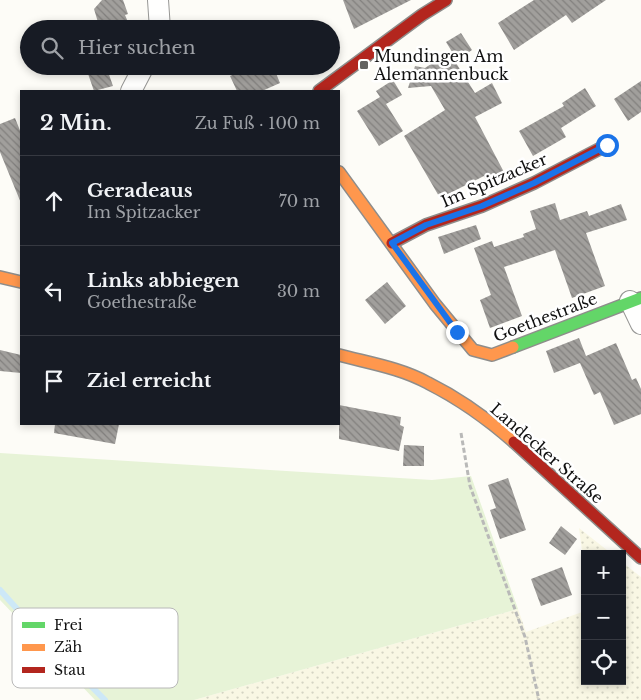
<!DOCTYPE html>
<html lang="de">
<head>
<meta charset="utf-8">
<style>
	:root { --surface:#171b24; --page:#20242c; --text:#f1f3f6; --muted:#9ea1a6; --line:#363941 }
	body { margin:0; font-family:"Libre Baskerville",serif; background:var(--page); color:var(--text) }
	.controls { position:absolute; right:15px; bottom:15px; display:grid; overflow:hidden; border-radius:0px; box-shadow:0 2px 8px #0003 }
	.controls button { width:45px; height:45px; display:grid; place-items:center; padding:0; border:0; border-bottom:1px solid var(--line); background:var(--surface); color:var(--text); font:25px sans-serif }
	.stop { position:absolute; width:15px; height:15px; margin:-11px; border:4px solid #1a73e8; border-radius:50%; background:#fff }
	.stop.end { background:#1a73e8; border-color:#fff; box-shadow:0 1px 5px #0008 }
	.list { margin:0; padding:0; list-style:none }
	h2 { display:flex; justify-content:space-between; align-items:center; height:65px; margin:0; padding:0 20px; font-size:21px }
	h2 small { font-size:16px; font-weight:400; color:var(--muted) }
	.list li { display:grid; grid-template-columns:32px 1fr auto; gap:15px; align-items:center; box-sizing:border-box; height:90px; padding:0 20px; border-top:1px solid var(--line) }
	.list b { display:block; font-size:19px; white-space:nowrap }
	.list p { margin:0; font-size:16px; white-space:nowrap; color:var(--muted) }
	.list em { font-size:16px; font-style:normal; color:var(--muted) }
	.icon { flex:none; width:28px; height:28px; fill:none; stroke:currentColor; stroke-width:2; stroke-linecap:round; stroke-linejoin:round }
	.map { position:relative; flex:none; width:641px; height:700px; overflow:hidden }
	.search { position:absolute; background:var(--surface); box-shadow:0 2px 8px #0003; left:20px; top:20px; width:320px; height:55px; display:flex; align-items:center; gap:12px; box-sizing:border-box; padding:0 18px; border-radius:28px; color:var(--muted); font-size:19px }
	.panel { position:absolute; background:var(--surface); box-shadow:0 2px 8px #0003; left:20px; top:90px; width:320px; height:335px; border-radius:0px }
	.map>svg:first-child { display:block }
	.farmland { fill:url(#farmland-dots) }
	.grass { fill:#e7f3d7 }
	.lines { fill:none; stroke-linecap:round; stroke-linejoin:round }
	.stream { stroke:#cde8f7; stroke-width:6 }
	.building { fill:url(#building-back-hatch) }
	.street-casing { stroke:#979795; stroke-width:22 }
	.fast-casing { stroke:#8e8d8b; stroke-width:14 }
	.slow-casing { stroke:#8e8d8b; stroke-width:14 }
	.jam-casing { stroke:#8e8d8b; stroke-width:14 }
	.path { stroke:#b9b9b8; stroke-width:3; stroke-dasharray:5 2.5; stroke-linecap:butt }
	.street { stroke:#fffffe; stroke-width:20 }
	.fast { stroke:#63d668; stroke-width:11 }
	.slow { stroke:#ff974d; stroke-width:11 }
	.jam { stroke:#b3261e; stroke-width:11 }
	.route { stroke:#1a73e8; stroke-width:6 }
	.poi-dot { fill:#646362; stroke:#fff; stroke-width:2 }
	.labels { text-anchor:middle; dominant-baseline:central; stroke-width:5; stroke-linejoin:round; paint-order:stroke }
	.poi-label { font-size:16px; fill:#111; stroke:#fff; text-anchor:start }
	.street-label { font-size:16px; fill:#111; stroke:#fff }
	.key { fill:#fff; stroke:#b8b8b8; stroke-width:1 }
	.key-label { font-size:14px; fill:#111 }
</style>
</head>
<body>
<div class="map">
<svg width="641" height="700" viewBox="0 0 641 700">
	<defs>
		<pattern id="farmland-dots" width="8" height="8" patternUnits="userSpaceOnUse" patternTransform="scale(1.25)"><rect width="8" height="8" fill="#f9f7e4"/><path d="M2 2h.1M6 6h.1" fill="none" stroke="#d4d3c3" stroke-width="1.8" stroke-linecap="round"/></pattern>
		<pattern id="building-back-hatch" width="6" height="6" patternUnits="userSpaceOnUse" patternTransform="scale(1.25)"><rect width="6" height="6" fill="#a19f9c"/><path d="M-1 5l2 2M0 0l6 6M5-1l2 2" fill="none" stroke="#82807e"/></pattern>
	</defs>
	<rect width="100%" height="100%" fill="#fdfcf7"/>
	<path class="farmland" d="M 579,528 L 612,554 L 585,554 L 585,573 Z
		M 622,562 L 641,577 L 641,700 L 194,700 L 518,609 L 526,632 L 585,611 L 585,681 L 622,681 Z"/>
	<path class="grass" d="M 0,453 L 432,480 L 471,476 L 518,609 L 194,700 L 95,700 L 0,600 Z"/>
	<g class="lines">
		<path class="stream" d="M 0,590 L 45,640 L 105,700"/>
	</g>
	<path class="building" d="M 102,0 L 123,0 L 128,14 L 125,15 L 131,29 L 100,29 L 94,9 Z
		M 343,0 L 411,0 L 354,29 Z
		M 534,0 L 606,0 L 572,23 L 566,15 L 514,50 L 498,23 Z
		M 461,33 L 472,50 L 457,60 L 446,42 Z
		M 449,52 L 475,93 L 492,83 L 502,103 L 475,117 L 506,176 L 489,185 L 484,176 L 440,198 L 404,136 L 445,110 L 431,86 L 408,88 L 415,66 L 425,68 Z
		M 99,66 L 106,66 L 113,86 L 94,91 L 87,71 Z
		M 251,66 L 273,66 L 280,83 L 262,91 L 237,91 L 230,76 Z
		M 393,80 L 402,95 L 386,104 L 403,131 L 379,146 L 357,111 L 380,97 L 376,91 Z
		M 641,81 L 641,112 L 628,121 L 614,99 Z
		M 585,88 L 596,106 L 561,128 L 566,137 L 533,156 L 519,131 L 564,106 L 562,103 Z
		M 15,118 L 21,133 L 21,203 L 0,152 L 0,124 Z
		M 555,203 L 560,220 L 587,211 L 589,216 L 621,204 L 627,220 L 586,233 L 605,286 L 572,298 L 555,250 L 504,267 L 522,316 L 490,328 L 480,300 L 491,295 L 474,248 L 492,241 L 494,247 L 524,237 L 523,234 L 536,229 L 530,211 Z
		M 476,225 L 481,239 L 444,254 L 438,237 Z
		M 387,282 L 406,306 L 385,324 L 365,300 Z
		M 579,338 L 586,356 L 616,343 L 632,380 L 636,378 L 641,389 L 641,414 L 614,425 L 600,392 L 594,395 L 580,363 L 554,373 L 546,351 Z
		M 0,350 L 21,355 L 21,373 L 0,371 Z
		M 339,405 L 401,417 L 400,425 L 404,427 L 399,451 L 339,439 Z
		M 55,424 L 119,424 L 115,444 L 54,433 Z
		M 404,445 L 424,446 L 424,466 L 403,466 Z
		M 508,478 L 526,530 L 500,539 L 490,510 L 496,508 L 488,485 Z
		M 561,526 L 577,539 L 565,555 L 549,543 Z
		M 562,567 L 572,595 L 541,606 L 531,579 Z"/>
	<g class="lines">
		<g class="street-casing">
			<path id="street" d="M 158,0 L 160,29
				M 131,91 L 144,66
				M 630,301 L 641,324"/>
		</g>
		<g class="fast-casing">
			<path id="fast" d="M 513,347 L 641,298"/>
		</g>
		<g class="slow-casing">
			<path id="slow" d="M 339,172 L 435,304 L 473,350 L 492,355 L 513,347
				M 0,277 L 21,282
				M 339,355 C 369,363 401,368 428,383 C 458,398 489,420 514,442"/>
		</g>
		<g class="jam-casing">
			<path id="jam" d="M 319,91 L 422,15 L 446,0
				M 392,243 L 426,225 L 482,206 L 534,183 L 607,145
				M 514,442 L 641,558"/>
		</g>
		<path class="path" d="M 461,433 L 470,486 L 525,637 L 539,700"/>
		<use href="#street" class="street"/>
		<use href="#fast" class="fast"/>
		<use href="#slow" class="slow"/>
		<use href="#jam" class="jam"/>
	</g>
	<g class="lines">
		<path class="route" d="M 457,332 L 392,243 L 426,225 L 482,206 L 534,183 L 607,145"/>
	</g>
	<rect class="poi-dot" x="359" y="60" width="10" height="10" rx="2.5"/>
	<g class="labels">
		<g class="poi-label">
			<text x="374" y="56">Mundingen Am<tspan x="374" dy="18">Alemannenbuck</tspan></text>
		</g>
		<g class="street-label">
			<text transform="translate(494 180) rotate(-23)">Im Spitzacker</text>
			<text transform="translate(545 317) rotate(-21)">Goethestraße</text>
			<text transform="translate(547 453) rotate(41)">Landecker Straße</text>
		</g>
	</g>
	<rect x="12" y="608" width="166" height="80" rx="8" class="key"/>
	<rect x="22" y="622" width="23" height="6" fill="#63d668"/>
	<rect x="22" y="644" width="23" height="7" fill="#ff974d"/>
	<rect x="22" y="667" width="23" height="6" fill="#b3261e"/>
	<g class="key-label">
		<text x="54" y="630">Frei</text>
		<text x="54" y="652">Zäh</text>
		<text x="54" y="675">Stau</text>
	</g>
</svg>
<div class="controls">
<button>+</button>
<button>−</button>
<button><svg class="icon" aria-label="locate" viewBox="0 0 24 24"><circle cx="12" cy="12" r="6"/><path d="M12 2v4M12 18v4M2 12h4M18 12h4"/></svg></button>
</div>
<div class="stop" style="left:607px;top:145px"></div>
<div class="stop end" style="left:457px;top:332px"></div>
<div class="search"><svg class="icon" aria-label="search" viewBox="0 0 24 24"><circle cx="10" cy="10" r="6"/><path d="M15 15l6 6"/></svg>Hier suchen</div>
<section class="panel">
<h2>2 Min.<small>Zu Fuß · 100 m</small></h2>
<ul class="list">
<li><svg class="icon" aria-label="ahead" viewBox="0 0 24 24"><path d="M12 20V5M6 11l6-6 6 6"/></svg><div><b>Geradeaus</b><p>Im Spitzacker</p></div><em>70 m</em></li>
<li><svg class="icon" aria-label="left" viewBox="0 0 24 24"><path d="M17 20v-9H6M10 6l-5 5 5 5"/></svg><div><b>Links abbiegen</b><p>Goethestraße</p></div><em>30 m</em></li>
<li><svg class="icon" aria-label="arrive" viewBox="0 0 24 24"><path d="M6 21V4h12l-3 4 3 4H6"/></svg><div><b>Ziel erreicht</b></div></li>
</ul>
</section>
</div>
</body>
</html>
